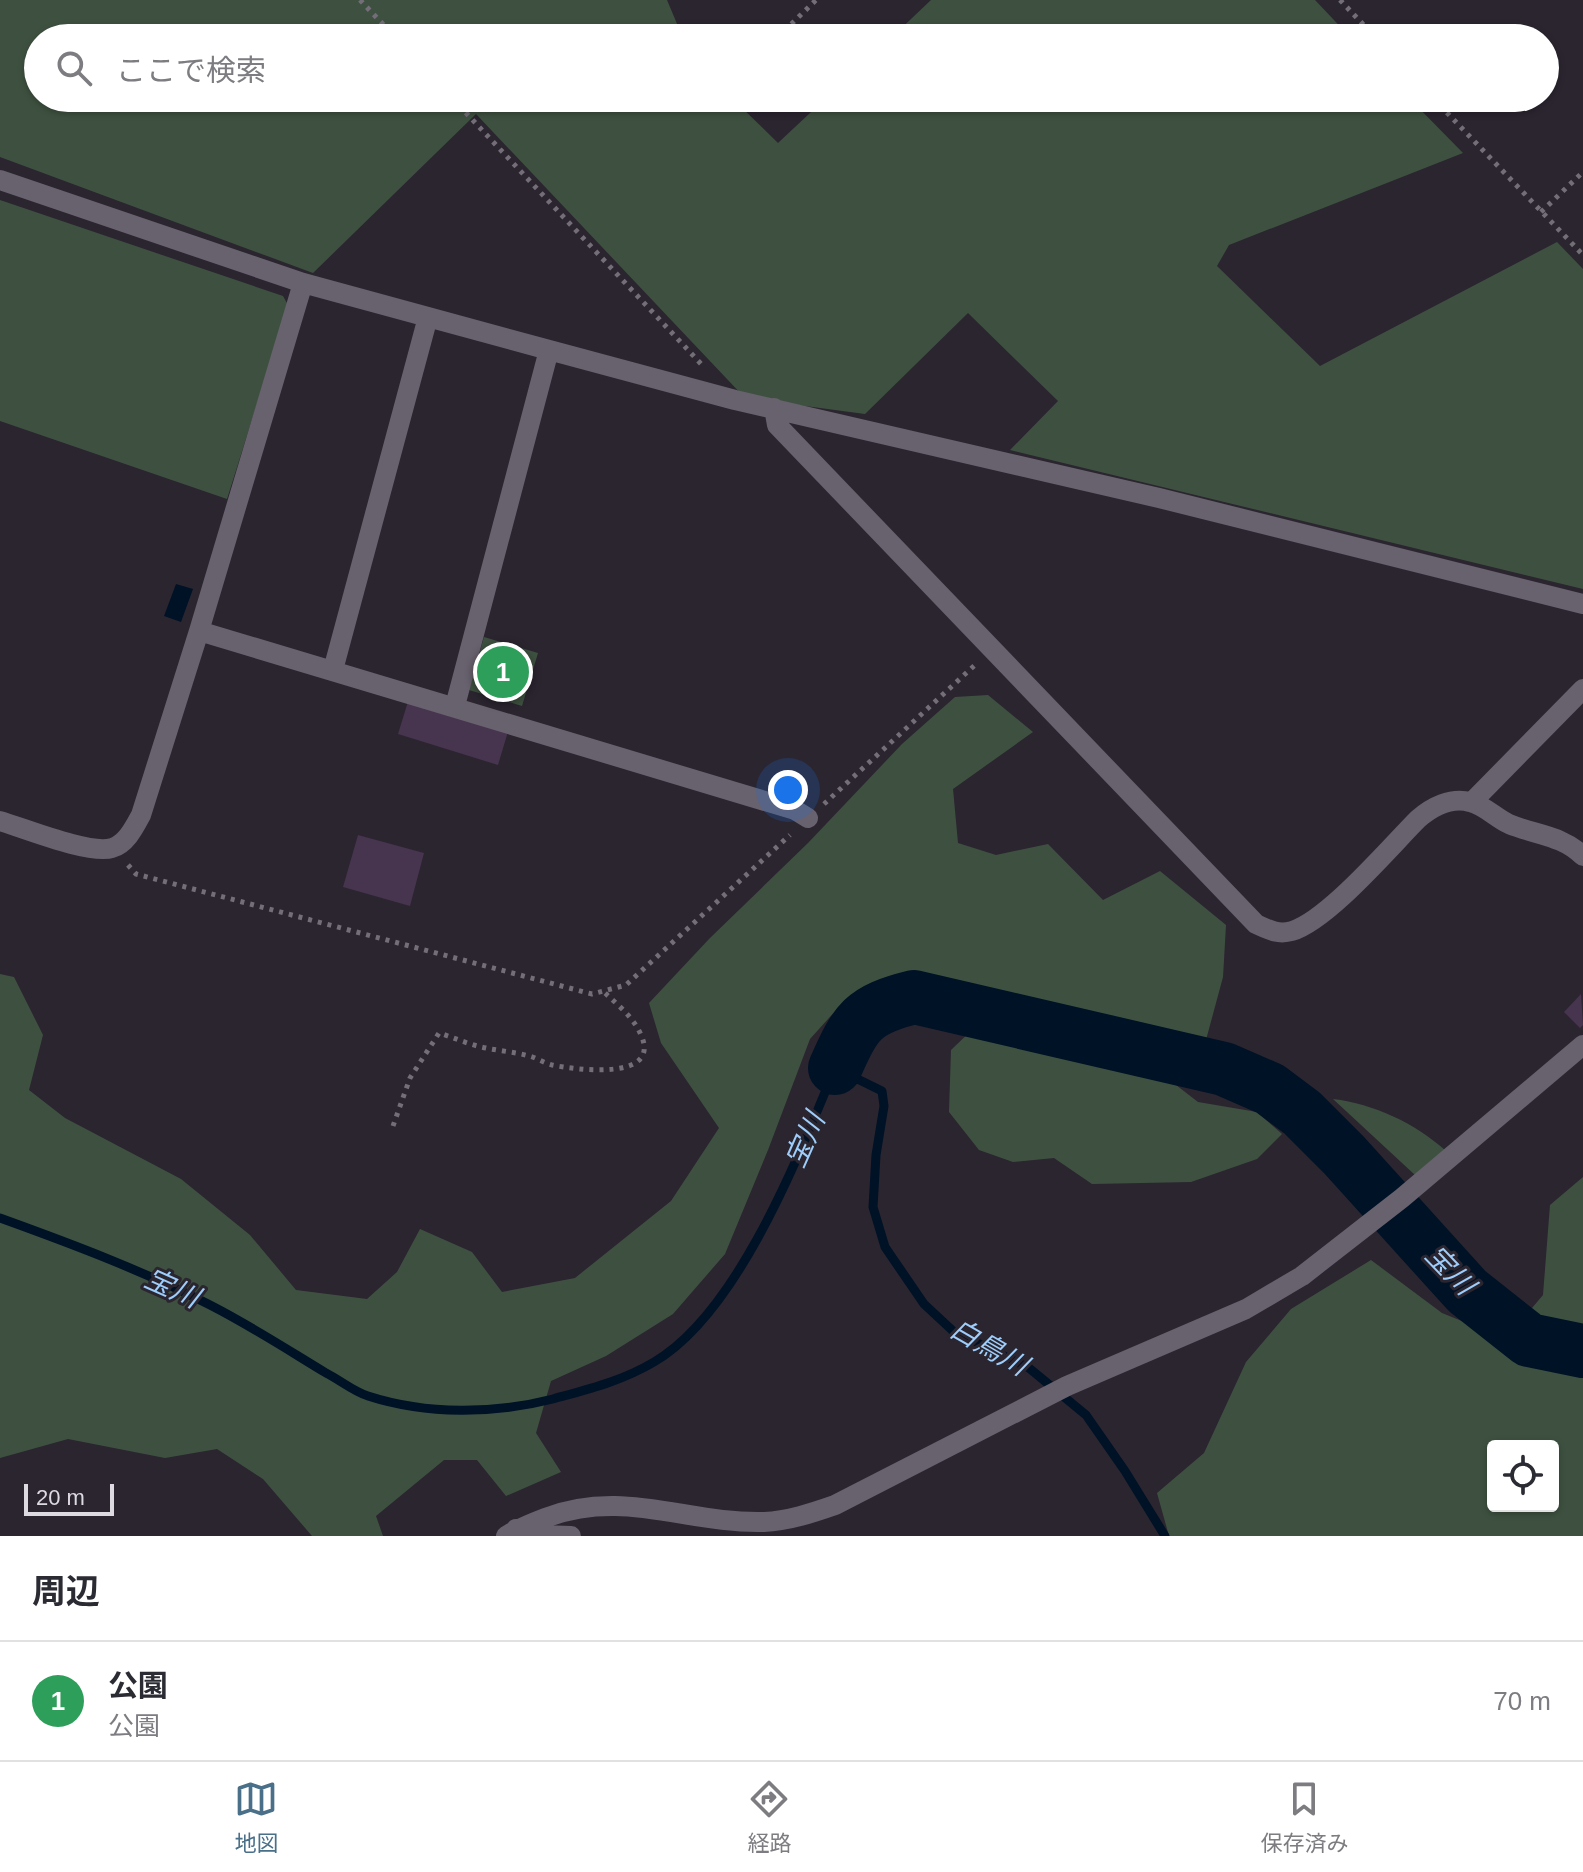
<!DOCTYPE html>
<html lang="ja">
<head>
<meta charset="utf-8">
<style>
	:root { --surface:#fff; --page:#f2f2f3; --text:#2b2b33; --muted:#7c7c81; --line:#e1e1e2; --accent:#496f89 }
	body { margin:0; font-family:Arial,"Noto Sans JP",sans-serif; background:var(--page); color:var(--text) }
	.controls { position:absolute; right:24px; bottom:24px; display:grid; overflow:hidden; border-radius:8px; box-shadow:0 2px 6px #0004 }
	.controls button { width:72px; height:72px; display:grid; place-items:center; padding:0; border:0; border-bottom:2px solid var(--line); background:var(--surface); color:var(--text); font:40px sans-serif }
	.scale { position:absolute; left:24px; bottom:20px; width:90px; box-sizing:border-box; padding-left:8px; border:4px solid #dddae1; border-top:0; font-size:22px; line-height:28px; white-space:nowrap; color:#dddae1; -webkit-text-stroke:6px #2b2530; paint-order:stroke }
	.you { position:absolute; left:788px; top:790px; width:28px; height:28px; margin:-20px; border:6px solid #fff; border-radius:50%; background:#1a73e8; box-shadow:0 0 0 12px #1a73e833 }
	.badge { display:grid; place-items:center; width:52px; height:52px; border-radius:50%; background:var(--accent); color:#fff; font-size:26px; font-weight:700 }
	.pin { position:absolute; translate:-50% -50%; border:4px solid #fff; box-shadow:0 2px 8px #0006 }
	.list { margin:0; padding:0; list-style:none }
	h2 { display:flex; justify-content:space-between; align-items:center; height:104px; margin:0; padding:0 32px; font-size:34px }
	h2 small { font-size:26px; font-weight:400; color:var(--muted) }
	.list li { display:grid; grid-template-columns:52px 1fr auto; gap:24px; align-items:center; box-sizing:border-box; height:120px; padding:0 32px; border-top:2px solid var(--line) }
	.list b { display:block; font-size:30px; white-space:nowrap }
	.list p { margin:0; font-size:26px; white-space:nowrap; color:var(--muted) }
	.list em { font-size:26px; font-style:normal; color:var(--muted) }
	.icon { flex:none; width:44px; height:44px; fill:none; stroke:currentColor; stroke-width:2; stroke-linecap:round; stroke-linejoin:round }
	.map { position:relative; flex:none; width:1583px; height:1536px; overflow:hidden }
	.search { position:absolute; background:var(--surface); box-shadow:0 2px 6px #0004; left:24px; right:24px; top:24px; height:88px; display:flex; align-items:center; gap:20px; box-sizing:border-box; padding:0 28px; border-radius:44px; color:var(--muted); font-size:30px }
	.sheet { height:224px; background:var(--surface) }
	nav { display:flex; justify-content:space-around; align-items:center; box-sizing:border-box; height:112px; border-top:2px solid var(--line); background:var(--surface); font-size:22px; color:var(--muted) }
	nav a { display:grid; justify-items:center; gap:4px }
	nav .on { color:var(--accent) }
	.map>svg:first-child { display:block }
	.green { fill:#3e5140; fill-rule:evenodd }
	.water { fill:#001226 }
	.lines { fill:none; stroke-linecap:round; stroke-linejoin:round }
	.stream { stroke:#001226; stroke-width:9 }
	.river { stroke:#001226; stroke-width:54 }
	.building { fill:#47344e }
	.path { stroke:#736e77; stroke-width:5; stroke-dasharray:4 6; stroke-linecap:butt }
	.minor { stroke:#68616e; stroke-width:20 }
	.labels { text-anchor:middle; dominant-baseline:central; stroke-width:6; stroke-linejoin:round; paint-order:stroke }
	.water-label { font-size:28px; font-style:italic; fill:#9dcdfa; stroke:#2b2530 }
</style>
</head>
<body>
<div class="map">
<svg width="1583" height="1536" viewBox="0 0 1583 1536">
	<rect width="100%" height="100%" fill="#2b2530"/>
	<path class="green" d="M 0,0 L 667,0 L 683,38 L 38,38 L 38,98 L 732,98 L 778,143 L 826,98 L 1409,98 L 1463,153 L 1229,245 L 1217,266 L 1320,366 L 1557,242 L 1583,269 L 1583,589 L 1010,450 L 1058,401 L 968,313 L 865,414 L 745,398 L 476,114 L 313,273 L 0,157 Z
		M 931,0 L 1315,0 L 1351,38 L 891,38 Z
		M 0,200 L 283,296 L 288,305 L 227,499 L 0,421 Z
		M 484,637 L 538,653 L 522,706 L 469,690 Z
		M 988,695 L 1033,732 L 953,789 L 958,843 L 996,855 L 1048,844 L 1103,900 L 1160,871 L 1226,925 L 1223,977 L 1206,1040 L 1176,1085 L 1198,1102 L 1257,1112 L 1282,1134 L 1257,1159 L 1191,1182 L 1092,1184 L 1054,1158 L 1013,1162 L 979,1150 L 949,1112 L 951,1050 L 974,1028 L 970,988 L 915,979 L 846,999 L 810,1039 L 768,1150 L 725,1254 L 673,1314 L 606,1356 L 551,1381 L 536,1433 L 561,1472 L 506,1496 L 477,1460 L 444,1460 L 376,1516 L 383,1536 L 312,1536 L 263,1479 L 217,1449 L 165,1458 L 68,1439 L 0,1458 L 0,974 L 14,977 L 43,1035 L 29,1090 L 65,1118 L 181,1179 L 250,1235 L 296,1290 L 367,1299 L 397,1272 L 420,1229 L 472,1252 L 502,1292 L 575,1278 L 671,1201 L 719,1128 L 661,1043 L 649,1003 L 710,938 L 808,843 L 902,744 L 955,697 Z
		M 1333,1099 C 1374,1104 1415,1123 1446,1151 L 1415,1175 Z
		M 1583,1177 L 1583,1536 L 1169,1536 L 1157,1493 L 1204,1453 L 1246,1362 L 1291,1309 L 1371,1260 L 1442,1313 L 1506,1339 L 1543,1295 L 1550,1205 ZM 1493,1446 L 1553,1446 L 1553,1506 L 1493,1506 Z"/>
	<path class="water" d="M 176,584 L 193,589 L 181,622 L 164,616 Z"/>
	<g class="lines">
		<path class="stream" d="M 0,1218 C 72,1244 144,1271 212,1306 C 251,1326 288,1350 326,1373 C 340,1380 354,1392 368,1396 C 427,1415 494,1414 553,1399 C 589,1389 622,1381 654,1362 C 738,1313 799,1155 835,1068 L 882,1091 L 884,1106 L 876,1155 L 873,1207 L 885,1247 L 924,1304 L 953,1331 L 1029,1368 L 1086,1415 L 1125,1471 L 1165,1536"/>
		<path class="river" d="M 835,1068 C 856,1021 862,1010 914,997 L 1224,1069 L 1270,1089 L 1302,1113 L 1344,1155 L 1467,1291 L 1529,1340 L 1583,1351"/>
	</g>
	<path class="building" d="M 410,695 L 510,725 L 498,765 L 398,734 Z
		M 358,835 L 424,853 L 410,906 L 343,887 Z
		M 1581,994 L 1583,1025 L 1580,1028 L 1564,1012 Z"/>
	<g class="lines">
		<path class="path" d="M 360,0 L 396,38
			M 1340,0 L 1376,38
			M 777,38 L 816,0
			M 452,98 L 703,366
			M 1433,98 L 1583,255
			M 707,105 L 715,98
			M 1541,212 L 1583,172
			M 824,804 L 976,664
			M 128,865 L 136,874 L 592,994 L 626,985 L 790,835
			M 393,1126 L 410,1078 L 439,1033 C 455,1038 470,1045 486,1048 C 500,1051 515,1052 529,1056 C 537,1058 544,1063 552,1065 C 576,1070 662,1081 641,1035 C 634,1018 618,1005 605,993"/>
		<path class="minor" d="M 0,180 L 303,283 L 549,350 L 735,400 L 1159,498 L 1583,604
			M 774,408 L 777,425 L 1256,924 C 1269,930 1278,935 1292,931 C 1328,920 1389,848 1418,819 C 1432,807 1451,797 1470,802 C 1484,805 1496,818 1509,824 C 1535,835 1562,835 1583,856
			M 199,631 L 795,810 L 808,818
			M 333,670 L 428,317
			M 455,706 L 549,350
			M 1472,802 L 1583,689
			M 0,821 C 24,828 90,855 112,848 C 126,844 134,828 141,815 L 199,631 L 303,283
			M 516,1529 L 539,1535 L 571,1536
			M 506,1536 C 519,1528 532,1523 545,1518 C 623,1488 687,1524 764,1522 C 788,1521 812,1513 835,1505 L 1067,1386 L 1246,1309 L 1302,1276 L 1402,1198 L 1583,1045"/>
	</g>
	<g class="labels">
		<g class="water-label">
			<text transform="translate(805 1140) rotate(-66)">宝川</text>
			<text transform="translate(1450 1270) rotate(46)">宝川</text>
			<text transform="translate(172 1288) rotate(24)">宝川</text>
			<text transform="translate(989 1347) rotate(30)">白鳥川</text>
		</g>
	</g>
</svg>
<div class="controls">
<button><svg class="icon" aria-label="locate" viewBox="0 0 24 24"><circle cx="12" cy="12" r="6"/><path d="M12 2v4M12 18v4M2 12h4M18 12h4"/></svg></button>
</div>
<div class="scale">20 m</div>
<div class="you"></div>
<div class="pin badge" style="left:503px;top:672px;background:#2e9e5b">1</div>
<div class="search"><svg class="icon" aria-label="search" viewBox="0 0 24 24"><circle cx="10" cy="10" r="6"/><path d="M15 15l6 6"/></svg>ここで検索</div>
</div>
<section class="sheet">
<h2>周辺<small></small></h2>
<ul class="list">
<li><span class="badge" style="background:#2e9e5b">1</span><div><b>公園</b><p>公園</p></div><em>70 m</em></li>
</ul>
</section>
<nav>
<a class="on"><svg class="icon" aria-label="map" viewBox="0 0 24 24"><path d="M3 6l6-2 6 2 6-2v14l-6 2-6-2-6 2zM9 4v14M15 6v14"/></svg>地図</a>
<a><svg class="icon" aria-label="directions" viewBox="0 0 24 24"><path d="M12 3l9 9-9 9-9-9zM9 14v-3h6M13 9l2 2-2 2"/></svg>経路</a>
<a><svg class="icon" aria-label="saved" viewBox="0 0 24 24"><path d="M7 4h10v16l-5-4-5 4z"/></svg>保存済み</a>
</nav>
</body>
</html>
